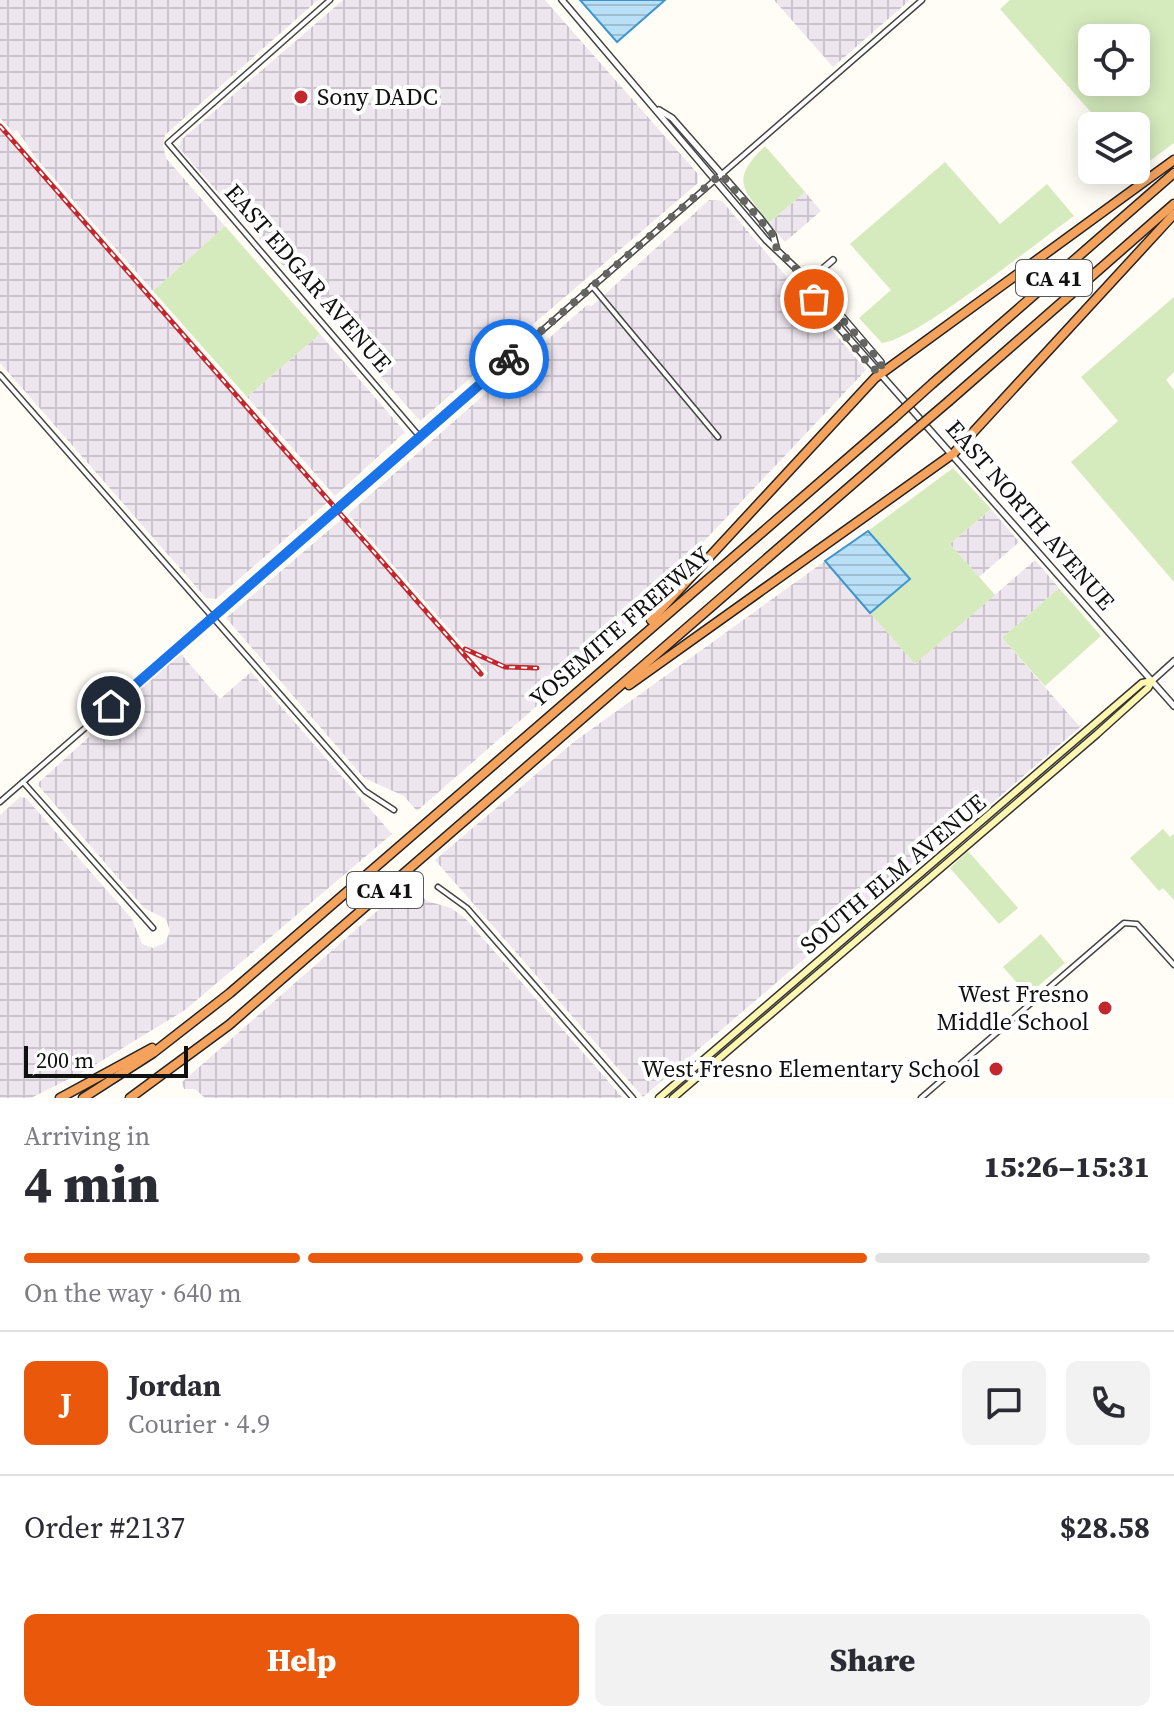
<!DOCTYPE html>
<html lang="en">
<head>
<meta charset="utf-8">
<style>
  body { margin:0; font-family:"Source Serif 4",serif; background:#f2f2f3; color:#2b2b33; height:100vh; display:flex; flex-direction:column; font-size:30px; white-space:nowrap }
  * { box-sizing:border-box; margin:0 }
  p { font-size:26px; color:#7c7c81 }
  .icon { flex:none; width:44px; height:44px; fill:none; stroke:currentColor; stroke-width:2; stroke-linecap:round; stroke-linejoin:round }
  .map { position:relative; height:1098px; overflow:hidden }
  .side { display:flex; flex-direction:column; background:#fff; flex:1 }
  .side>* { flex:none }
  .controls { position:absolute; left:1078px; top:24px; display:grid; gap:16px }
  .controls a { display:grid; place-items:center; width:72px; height:72px; border-radius:12px; background:#fff; box-shadow:0 4px 20px #0003; font-size:40px }
  .scale { position:absolute; left:24px; bottom:20px; width:164px; box-sizing:border-box; padding-left:8px; border:4px solid #111; border-top:0; font-size:22px; line-height:28px; white-space:nowrap; color:#111; -webkit-text-stroke:6px #fff; paint-order:stroke }
  .pin { position:absolute; display:grid; place-items:center; width:68px; height:68px; color:#fff; margin:-34px; border:4px solid #fff; border-radius:50%; box-shadow:0 2px 8px #0007 }
  .courier { position:absolute; display:grid; place-items:center; width:80px; height:80px; margin:-40px; border:6px solid #1a73e8; border-radius:50%; background:#fff; color:#222; box-shadow:0 2px 10px #0007 }
  .head em { font-style:normal; font-weight:800 }
  .head div { display:flex; flex-direction:column-reverse }
  .head { display:flex; align-items:center; justify-content:space-between; height:136px; padding:0 24px }
  h1 { font-size:52px; font-weight:800; line-height:60px }
  .bar { display:grid; grid-template-columns:repeat(4,1fr); gap:12px 8px; align-content:center; height:96px; padding:0 24px }
  .bar i { height:10px; border-radius:6px; background:#e1e1e2 }
  .bar .selected { background:#ea580c }
  .bar p { grid-column:span 4 }
  .line { display:flex; align-items:center; gap:20px; padding:0 24px; border-top:2px solid #e1e1e2 }
  .line div { flex:1 }
  .round { display:grid; place-items:center; flex:none; width:84px; height:84px; border-radius:12px; background:#f2f2f3 }
  .action { display:flex; gap:16px; margin-top:auto; padding:16px 24px }
  .action a { flex:1; height:92px; border-radius:12px; background:#ea580c; color:#fff; font-size:32px; font-weight:800; line-height:92px; text-align:center }
  .action a+a { background:#f2f2f3; color:#2b2b33 }
  .map>svg:first-child { display:block }
</style>
</head>
<body>
<div class="map">
<svg width="1174" height="1098" viewBox="0 0 1174 1098">
  <defs>
    <pattern id="industrial-grid" width="8" height="8" patternUnits="userSpaceOnUse" patternTransform="scale(2)"><rect width="8" height="8" fill="#eee6ef"/><path d="M0 4h8M4 0v8" fill="none" stroke="#cbc4cc"/></pattern>
    <pattern id="water-rules" width="6" height="5" patternUnits="userSpaceOnUse" patternTransform="scale(2)"><rect width="6" height="5" fill="#b9e0f7"/><path d="M0 2.5h6" fill="none" stroke="#9ebfd3"/></pattern>
  </defs>
  <rect width="100%" height="100%" fill="#fffdf5"/>
  <g fill="url(#industrial-grid)">
    <polygon points="0,0 318,0 165,135 163,146 166,158 225,226 153,291 35,157 17,130 13,132 0,118"/>
    <polygon points="343,0 545,0 698,174 698,183 420,421 179,148 181,140"/>
    <polygon points="774,0 910,0 833,67"/>
    <polygon points="0,130 328,502 216,599 206,598 0,363"/>
    <polygon points="805,192 821,211 785,242 769,223"/>
    <polygon points="709,200 722,201 866,370 602,649 417,811 404,796 364,778 226,618 342,519 483,679 488,673 348,514 587,305 592,306"/>
    <polygon points="320,334 405,432 335,496 247,397"/>
    <polygon points="991,509 1019,542 979,577 950,544"/>
    <polygon points="1035,560 1059,588 1002,638 1080,727 892,890 798,964 643,1097 435,860 575,741 825,561 915,664"/>
    <polygon points="181,654 220,699 251,672 392,834 185,1010 85,1071 31,1098 0,1098 0,815 20,797 26,798 132,919 142,944 153,948 165,943 170,931 166,919 144,908 37,784 90,736 89,734"/>
    <polygon points="409,883 427,901 451,908 465,918 623,1098 205,1098 195,1089 184,1089 182,1082"/>
  </g>
  <g fill="#d5ebbd" fill-rule="evenodd">
    <path d="M1010,0H1174V143L1140,168L1136,164V126H1103L1000,9ZM1092,38H1136V82H1092Z"/>
    <path d="M765,146L805,192L769,223C743,188 729,181 765,146Z"/>
    <path d="M945,162L1000,224L1047,184L1074,216C1038,241 917,340 882,343L859,318L891,290L850,244Z"/>
    <polygon points="225,226 320,334 247,397 153,291"/>
    <polygon points="1174,297 1174,372 1166,380 1174,390 1174,582 1071,462 1118,421 1081,377"/>
    <polygon points="953,468 991,509 950,544 995,595 915,664 870,613 910,579 868,531"/>
    <polygon points="1059,588 1101,636 1045,686 1002,638"/>
    <polygon points="1163,829 1170,837 1174,834 1174,900 1163,888 1159,891 1130,858"/>
    <polygon points="968,851 1018,908 999,924 950,868"/>
    <polygon points="1041,934 1065,963 1028,995 1003,967"/>
  </g>
  <g fill="url(#water-rules)" stroke="#3f96cf" stroke-width="2">
    <polygon points="580,0 665,0 617,42"/>
    <polygon points="868,531 910,579 870,613 825,561"/>
  </g>
  <g fill="none" stroke-linecap="round" stroke-linejoin="round">
    <defs>
      <g id="minor">
        <polyline points="330,0 168,143 420,437"/>
        <polyline points="592,286 718,437"/>
        <polyline points="0,375 365,791 394,810"/>
        <polyline points="23,782 153,928"/>
        <polyline points="0,802 922,0"/>
        <polyline points="438,887 467,908 633,1098"/>
        <polyline points="921,1098 1124,923 1137,924 1174,965"/>
      </g>
      <g id="tertiary">
        <polyline points="562,0 766,240 821,292 881,362 882,372"/>
        <polyline points="659,110 672,118 760,218 773,235 776,247"/>
        <polyline points="833,260 807,282 814,299 1174,706"/>
        <polyline points="1152,681 1174,661"/>
      </g>
      <g id="secondary">
        <polyline points="659,1098 1142,683 1152,681"/>
        <polyline points="673,1098 1097,734 1148,688 1152,681"/>
      </g>
      <g id="motorway">
        <polyline points="933,383 1174,173"/>
        <polyline points="949,401 1174,204"/>
        <polyline points="651,620 875,378 1174,160"/>
        <polyline points="629,685 954,453 1174,214"/>
        <polyline points="60,1098 152,1048"/>
        <polyline points="83,1098 153,1053 230,993 893,419"/>
        <polyline points="130,1098 229,1025 908,436"/>
      </g>
    </defs>
    <use href="#minor" stroke="#444" stroke-width="7"/>
    <use href="#tertiary" stroke="#444" stroke-width="8"/>
    <use href="#secondary" stroke="#333" stroke-width="9"/>
    <use href="#motorway" stroke="#222" stroke-width="11"/>
    <use href="#minor" stroke="#fff" stroke-width="4"/>
    <use href="#tertiary" stroke="#fff" stroke-width="5"/>
    <use href="#secondary" stroke="#fff6b0" stroke-width="6"/>
    <use href="#motorway" stroke="#f5a25d" stroke-width="8"/>
    <defs>
      <g id="rail">
        <polyline points="0,126 481,674"/>
        <polyline points="465,649 505,667 537,668"/>
      </g>
    </defs>
    <use href="#rail" stroke="#c4262e" stroke-width="5"/>
    <use href="#rail" stroke="#fff" stroke-width="2" stroke-dasharray="6" stroke-linecap="butt"/>
    <defs>
      <g id="motorway-bridge">
        <polyline points="893,419 933,383"/>
        <polyline points="908,436 949,401"/>
      </g>
    </defs>
    <use href="#motorway-bridge" stroke="#222" stroke-width="11" stroke-linecap="butt"/>
    <use href="#motorway-bridge" stroke="#f5a25d" stroke-width="8"/>
  </g>
  <g fill="none" stroke-linecap="round" stroke-linejoin="round">
    <polyline stroke="#646461" stroke-width="8" stroke-dasharray="0 14.4" points="509,359 721,174 773,235 776,247 881,362 882,372 873,369 814,299"/>
    <polyline stroke="#1a73e8" stroke-width="10" points="111,706 509,359"/>
  </g>
  <g fill="#c4262e" stroke="#fff" stroke-width="3">
    <circle cx="301" cy="97" r="8"/>
    <circle cx="1105" cy="1008" r="8"/>
    <circle cx="996" cy="1069" r="8"/>
  </g>
  <g text-anchor="middle" stroke-width="8" stroke-linejoin="round" paint-order="stroke">
    <g fill="#fff" stroke="#585858" stroke-width="2">
      <rect x="1016" y="260" width="76" height="36" rx="6"/>
      <rect x="347" y="872" width="76" height="36" rx="6"/>
    </g>
    <g font-size="22" font-weight="bold" fill="#111">
      <text x="1054" y="286">CA 41</text>
      <text x="385" y="898">CA 41</text>
    </g>
    <g font-size="24" fill="#111" stroke="#fff" text-anchor="end">
      <text x="317" y="105" text-anchor="start">Sony DADC</text>
      <text x="1089" y="1002">West Fresno<tspan x="1089" dy="28">Middle School</tspan></text>
      <text x="980" y="1077">West Fresno Elementary School</text>
    </g>
    <g font-size="24" fill="#111" stroke="#fff">
      <text transform="translate(308 278) rotate(49)" y="8">EAST EDGAR AVENUE</text>
      <text transform="translate(1030 515) rotate(49)" y="8">EAST NORTH AVENUE</text>
      <text transform="translate(620 627) rotate(-41)" y="8">YOSEMITE FREEWAY</text>
      <text transform="translate(893 874) rotate(-40)" y="8">SOUTH ELM AVENUE</text>
    </g>
  </g>
</svg>
<div class="controls">
<a><svg class="icon" aria-label="locate" viewBox="0 0 24 24"><circle cx="12" cy="12" r="6"/><path d="M12 2v4M12 18v4M2 12h4M18 12h4"/></svg></a>
<a><svg class="icon" aria-label="layers" viewBox="0 0 24 24"><path d="M12 4l9 5-9 5-9-5zM3 14l9 5 9-5"/></svg></a>
</div>
<div class="scale">200 m</div>
<div class="pin" style="left:814px;top:299px;background:#ea580c"><svg class="icon" aria-label="bag" viewBox="0 0 24 24"><path d="M5 8h14l-1 12H6zM9 8a3 3 0 0 1 6 0"/></svg></div>
<div class="pin" style="left:111px;top:706px;background:#1f2937"><svg class="icon" aria-label="home" viewBox="0 0 24 24"><path d="M3 11l9-7 9 7M6 9v11h12V9"/></svg></div>
<div class="courier" style="left:509px;top:359px"><svg class="icon" aria-label="bike" viewBox="0 0 24 24"><circle cx="6" cy="16" r="4"/><circle cx="18" cy="16" r="4"/><path d="M6 16l4-8h5l3 8M10 8l3 8H6M13 5h3"/></svg></div>
</div>
<section class="side">
<div class="head"><div><h1>4 min</h1><p>Arriving in</p></div><em>15:26–15:31</em></div>
<div class="bar"><i class="selected"></i><i class="selected"></i><i class="selected"></i><i></i><p>On the way · 640 m</p></div>
<div class="line" style="height:144px"><b class="round" style="background:#ea580c;color:#fff">J</b><div><b>Jordan</b><p>Courier · 4.9</p></div><a class="round"><svg class="icon" aria-label="chat" viewBox="0 0 24 24"><path d="M4 5h16v11H9l-5 4z"/></svg></a><a class="round"><svg class="icon" aria-label="phone" viewBox="0 0 24 24"><path d="M5 4h4l2 5-3 2q2 4 5 5l2-3 5 2v4C11 20 4 13 5 4z"/></svg></a></div>
<div class="line" style="height:104px"><div>Order #2137</div><b>$28.58</b></div>
<div class="action"><a>Help</a><a>Share</a></div>
</section>
</body>
</html>
